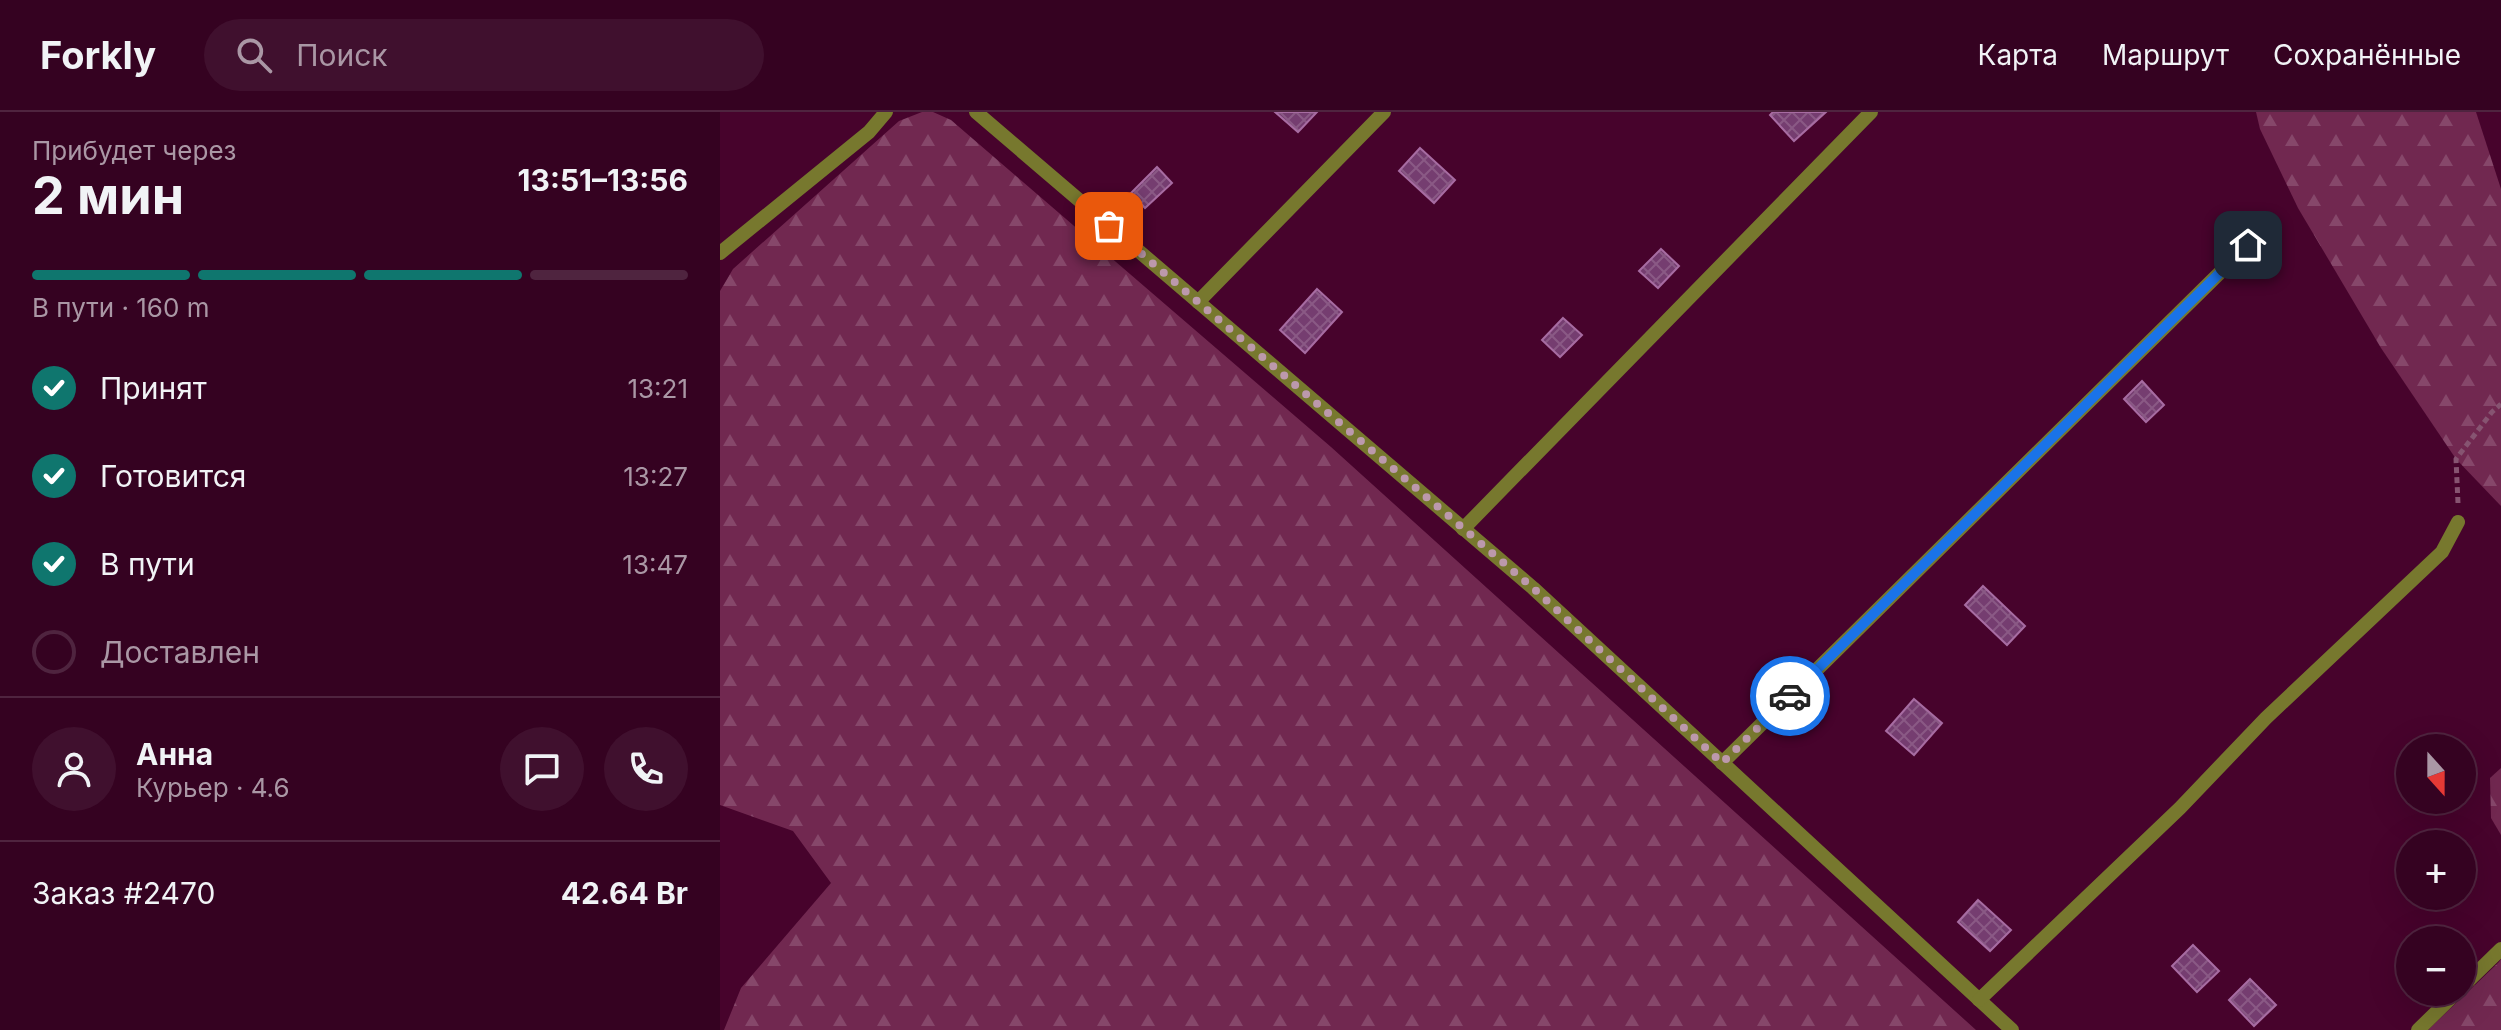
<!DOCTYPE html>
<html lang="ru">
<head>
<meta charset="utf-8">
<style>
  body { margin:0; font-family:Inter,sans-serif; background:#40102e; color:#f1f3f6; height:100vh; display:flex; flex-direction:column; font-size:30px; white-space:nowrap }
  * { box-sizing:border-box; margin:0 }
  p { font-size:26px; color:#aa97a5 }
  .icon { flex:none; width:44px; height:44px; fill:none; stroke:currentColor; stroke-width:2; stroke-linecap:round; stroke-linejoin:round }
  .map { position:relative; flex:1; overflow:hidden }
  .side { display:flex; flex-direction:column; background:#350221; width:720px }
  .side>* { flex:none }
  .needle { width:52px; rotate:159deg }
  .fabs { position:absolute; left:1676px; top:622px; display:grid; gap:16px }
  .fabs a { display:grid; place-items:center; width:80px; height:80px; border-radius:50%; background:#350221; box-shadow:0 8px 32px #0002,0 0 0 2px #4f243f; font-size:40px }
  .pin { position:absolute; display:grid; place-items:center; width:68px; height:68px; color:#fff; margin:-34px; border-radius:16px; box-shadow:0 4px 12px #0006 }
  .courier { position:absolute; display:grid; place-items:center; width:80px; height:80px; margin:-40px; border:6px solid #1a73e8; border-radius:50%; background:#fff; color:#222; box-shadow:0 2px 10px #0007 }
  .overview em { font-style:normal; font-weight:700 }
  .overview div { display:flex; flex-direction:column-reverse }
  .overview { display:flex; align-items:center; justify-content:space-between; height:136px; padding:0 32px }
  h1 { font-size:52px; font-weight:700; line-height:60px }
  .bar { display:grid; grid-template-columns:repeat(4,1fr); gap:12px 8px; align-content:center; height:96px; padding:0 32px }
  .bar i { height:10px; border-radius:6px; background:#4f243f }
  .bar .on { background:#0f766e }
  .bar p { grid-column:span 4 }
  .line { display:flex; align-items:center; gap:20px; padding:0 32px; border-top:2px solid #4f243f }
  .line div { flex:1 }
  .round { display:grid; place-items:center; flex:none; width:84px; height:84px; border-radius:42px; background:#40102e }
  ol { padding:0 32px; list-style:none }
  li { display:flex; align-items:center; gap:24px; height:88px }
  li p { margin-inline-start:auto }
  li .icon { padding:8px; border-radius:50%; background:#0f766e; color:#fff; stroke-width:4 }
  li:last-child { color:#aa97a5 }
  li i { width:44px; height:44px; border:4px solid #4f243f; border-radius:50% }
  header { display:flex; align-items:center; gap:48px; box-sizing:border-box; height:112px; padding:0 40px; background:#350221; border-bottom:2px solid #4f243f }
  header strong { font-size:38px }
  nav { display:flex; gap:44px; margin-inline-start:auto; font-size:28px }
  .search { width:560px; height:72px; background:#40102e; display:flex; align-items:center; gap:20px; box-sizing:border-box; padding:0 28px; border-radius:44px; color:#aa97a5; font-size:30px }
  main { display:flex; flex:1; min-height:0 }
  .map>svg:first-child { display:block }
</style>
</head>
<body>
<header>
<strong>Forkly</strong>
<div class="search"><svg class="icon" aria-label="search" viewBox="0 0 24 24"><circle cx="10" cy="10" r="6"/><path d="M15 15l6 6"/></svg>Поиск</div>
<nav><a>Карта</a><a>Маршрут</a><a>Сохранённые</a></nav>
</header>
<main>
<section class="side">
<div class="overview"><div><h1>2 мин</h1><p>Прибудет через</p></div><em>13:51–13:56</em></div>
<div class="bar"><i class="on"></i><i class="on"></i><i class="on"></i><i></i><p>В пути · 160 m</p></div>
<ol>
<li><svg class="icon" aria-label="check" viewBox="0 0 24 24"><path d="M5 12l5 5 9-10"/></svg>Принят<p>13:21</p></li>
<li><svg class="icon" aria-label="check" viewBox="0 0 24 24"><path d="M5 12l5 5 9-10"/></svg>Готовится<p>13:27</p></li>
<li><svg class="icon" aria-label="check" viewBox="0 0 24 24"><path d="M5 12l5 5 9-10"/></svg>В пути<p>13:47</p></li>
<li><i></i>Доставлен</li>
</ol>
<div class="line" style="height:144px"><a class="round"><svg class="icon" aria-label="person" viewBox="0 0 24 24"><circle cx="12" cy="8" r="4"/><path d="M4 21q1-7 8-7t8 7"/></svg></a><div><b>Анна</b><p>Курьер · 4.6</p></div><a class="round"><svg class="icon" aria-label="chat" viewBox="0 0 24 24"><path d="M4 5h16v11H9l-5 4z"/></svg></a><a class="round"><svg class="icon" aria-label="phone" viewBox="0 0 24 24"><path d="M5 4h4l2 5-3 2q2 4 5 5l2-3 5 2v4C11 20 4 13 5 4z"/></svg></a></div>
<div class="line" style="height:104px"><div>Заказ #2470</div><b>42.64 Br</b></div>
</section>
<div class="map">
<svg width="1781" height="918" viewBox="0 0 1781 918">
  <defs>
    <pattern id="forest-firs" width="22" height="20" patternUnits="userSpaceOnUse" patternTransform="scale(2)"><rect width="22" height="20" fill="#712850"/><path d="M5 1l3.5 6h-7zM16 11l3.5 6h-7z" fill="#86476a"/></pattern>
    <pattern id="building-cross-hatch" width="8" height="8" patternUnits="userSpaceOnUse" patternTransform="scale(2)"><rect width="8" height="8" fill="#753d70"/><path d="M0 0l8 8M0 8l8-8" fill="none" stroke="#8a5985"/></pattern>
  </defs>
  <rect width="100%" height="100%" fill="#47032c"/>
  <g fill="url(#forest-firs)">
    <polygon points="202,0 213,0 231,8 611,335 1256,918 4,918 21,876 111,771 73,719 0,693 0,179 13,157 179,9"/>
    <polygon points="1536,0 1756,0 1781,77 1781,394 1736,347 1661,236 1578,96 1540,17"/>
    <polygon points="1781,656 1781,723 1771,706 1770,666"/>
    <polygon points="1781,847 1781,918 1708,918 1779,850"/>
  </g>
  <g fill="url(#building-cross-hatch)" stroke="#a76ca2" stroke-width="2">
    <polygon points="555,0 597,0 578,20"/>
    <polygon points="1053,0 1106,0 1074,29 1050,3"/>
    <polygon points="700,36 735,68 714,91 679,59"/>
    <polygon points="437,55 452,71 425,96 411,81"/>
    <polygon points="941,137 959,154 938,176 919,159"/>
    <polygon points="597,177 622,200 585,241 560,218"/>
    <polygon points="843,206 862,223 840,245 822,228"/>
    <polygon points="1422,269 1444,293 1426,310 1404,287"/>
    <polygon points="1263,474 1305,514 1287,533 1245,493"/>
    <polygon points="1194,587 1222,611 1194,643 1166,619"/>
    <polygon points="1258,788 1291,818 1270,839 1238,810"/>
    <polygon points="1473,833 1499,859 1477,880 1452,854"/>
    <polygon points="1530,867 1556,893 1534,914 1509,888"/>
  </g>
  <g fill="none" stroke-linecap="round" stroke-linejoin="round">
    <polyline stroke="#865471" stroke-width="5" stroke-dasharray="6 4" stroke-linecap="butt" points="1738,391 1736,347 1772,300 1781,292"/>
    <g stroke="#77782e" stroke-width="14">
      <polyline points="256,0 813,476 1292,918"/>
      <polyline points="0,141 149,20 166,0"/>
      <polyline points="478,190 664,0"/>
      <polyline points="743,417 1151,0"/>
      <polyline points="1002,651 1528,133"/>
      <polyline points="1742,875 1781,837"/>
      <polyline points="1259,888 1460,696 1546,606 1722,440 1738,410"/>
      <polyline points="1698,918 1737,880"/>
    </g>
  </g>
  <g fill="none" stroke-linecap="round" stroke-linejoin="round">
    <polyline stroke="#bc99ac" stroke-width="8" stroke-dasharray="0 14.4" points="389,114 813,476 1002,651 1070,584"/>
    <polyline stroke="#1a73e8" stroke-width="10" points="1070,584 1528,133"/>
  </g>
</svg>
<div class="fabs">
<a><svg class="needle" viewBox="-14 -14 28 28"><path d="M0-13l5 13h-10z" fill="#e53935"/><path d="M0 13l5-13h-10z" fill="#aa97a5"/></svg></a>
<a>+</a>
<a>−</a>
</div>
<div class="pin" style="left:389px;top:114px;background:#ea580c"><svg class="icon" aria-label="bag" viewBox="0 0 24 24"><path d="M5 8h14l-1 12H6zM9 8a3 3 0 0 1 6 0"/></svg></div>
<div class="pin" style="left:1528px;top:133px;background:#1f2937"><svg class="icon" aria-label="home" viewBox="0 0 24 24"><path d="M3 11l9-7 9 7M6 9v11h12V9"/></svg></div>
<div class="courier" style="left:1070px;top:584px"><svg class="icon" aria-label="car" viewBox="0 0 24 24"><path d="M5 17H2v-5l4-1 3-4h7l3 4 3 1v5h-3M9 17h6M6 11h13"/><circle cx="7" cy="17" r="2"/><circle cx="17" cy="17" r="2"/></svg></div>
</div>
</main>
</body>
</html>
